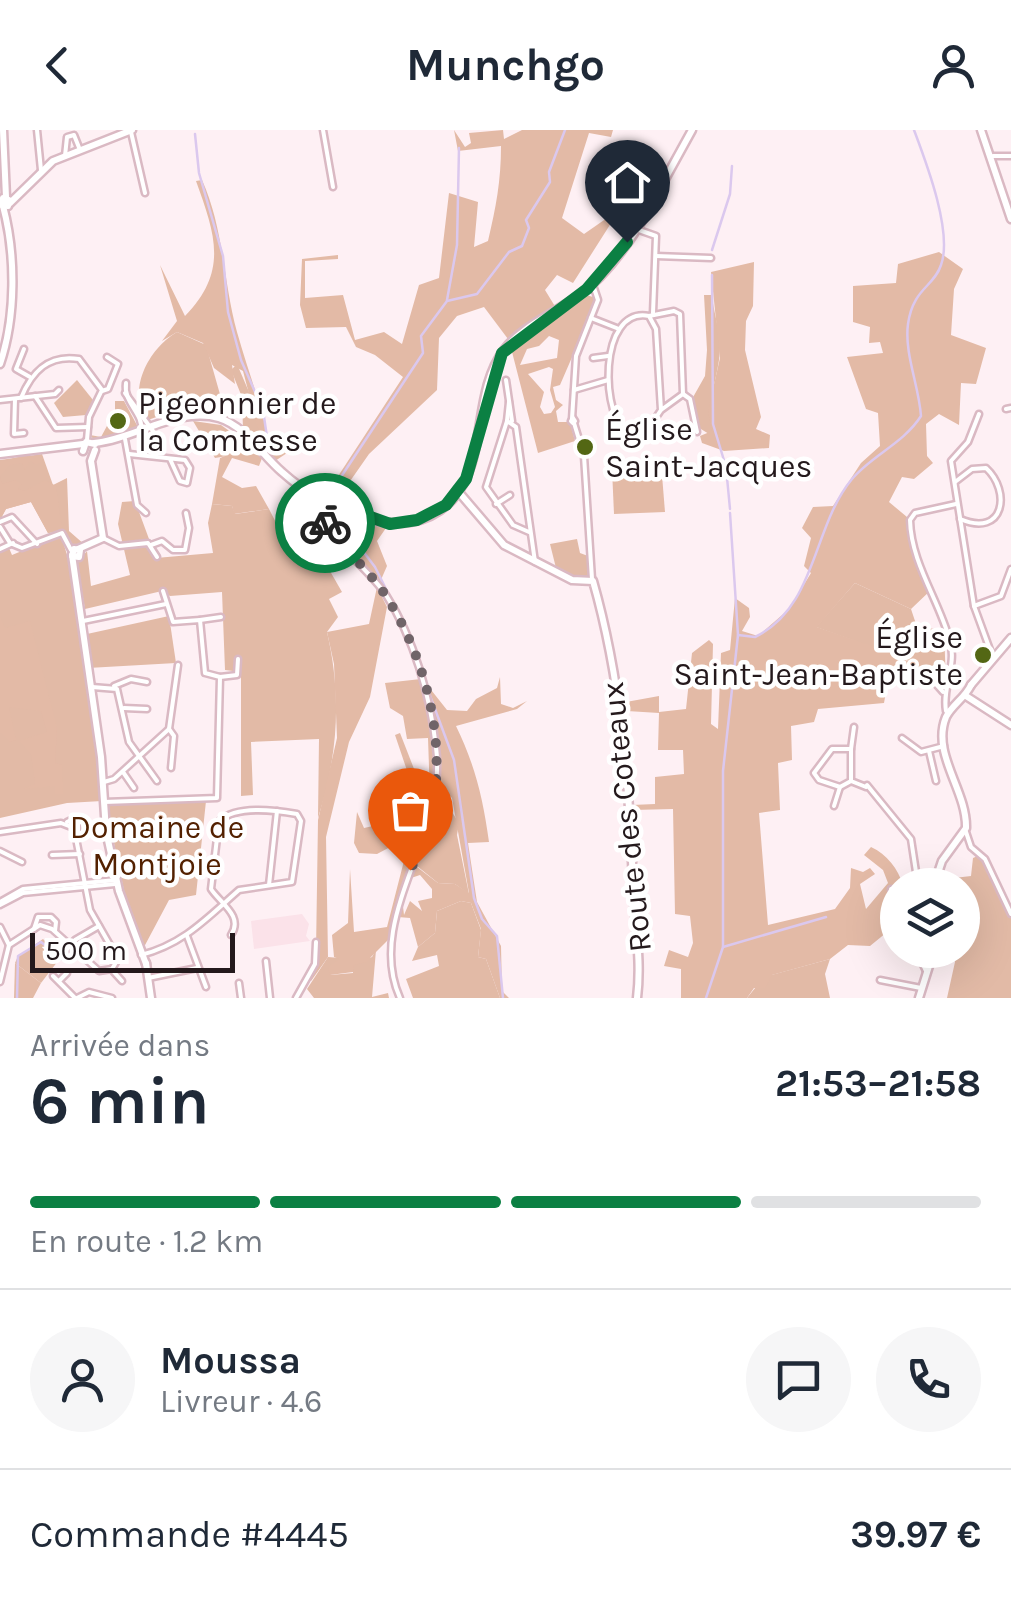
<!DOCTYPE html>
<html lang="fr">
<head>
<meta charset="utf-8">
<style>
  body { margin:0; font-family:Karla,sans-serif; background:#f6f6f7; color:#1f2937; height:100vh; display:flex; flex-direction:column; font-size:38px; white-space:nowrap }
  * { box-sizing:border-box; margin:0 }
  p { font-size:32px; color:#747a83 }
  .icon { flex:none; width:55px; height:55px; fill:none; stroke:currentColor; stroke-width:2; stroke-linecap:round; stroke-linejoin:round }
  .map { position:relative; height:868px; overflow:hidden }
  .sheet { display:flex; flex-direction:column; background:#fff; flex:1 }
  .sheet>* { flex:none }
  .tools { position:absolute; left:880px; top:738px; display:grid; gap:20px }
  .tools a { display:grid; place-items:center; width:100px; height:100px; border-radius:50%; background:#fff; box-shadow:0 10px 40px #0002; font-size:50px }
  .scale { position:absolute; left:30px; bottom:25px; width:205px; box-sizing:border-box; padding-left:10px; border:5px solid #24191c; border-top:0; font-size:28px; line-height:35px; white-space:nowrap; color:#24191c; -webkit-text-stroke:8px #fff; paint-order:stroke }
  .pin { position:absolute; display:grid; place-items:center; width:85px; height:85px; color:#fff; margin:-102px -42px; border-radius:50% 50% 50% 0; rotate:-45deg; box-shadow:0 0 10px #0007 }
  .pin .icon { rotate:45deg }
  .courier { position:absolute; display:grid; place-items:center; width:100px; height:100px; margin:-50px; border:8px solid #0b8043; border-radius:50%; background:#fff; color:#222; box-shadow:0 2px 12px #0007 }
  .head em { font-style:normal; font-weight:700 }
  .head div { display:flex; flex-direction:column-reverse }
  .head { display:flex; align-items:center; justify-content:space-between; height:170px; padding:0 30px }
  h1 { font-size:65px; font-weight:700; line-height:75px }
  .bar { display:grid; grid-template-columns:repeat(4,1fr); gap:15px 10px; align-content:center; height:120px; padding:0 30px }
  .bar i { height:12px; border-radius:8px; background:#e0e1e3 }
  .bar .active { background:#0b8043 }
  .bar p { grid-column:span 4 }
  .line { display:flex; align-items:center; gap:25px; padding:0 30px; border-top:2px solid #e0e1e3 }
  .line div { flex:1 }
  .round { display:grid; place-items:center; flex:none; width:105px; height:105px; border-radius:52px; background:#f6f6f7 }
  header { display:flex; justify-content:space-between; align-items:center; height:130px; padding:0 30px; background:#fff; font-size:45px; font-weight:700 }
  .map>svg:first-child { display:block }
</style>
</head>
<body>
<header><svg class="icon" aria-label="back" viewBox="0 0 24 24"><path d="M15 5l-7 7 7 7"/></svg>Munchgo<svg class="icon" aria-label="person" viewBox="0 0 24 24"><circle cx="12" cy="8" r="4"/><path d="M4 21q1-7 8-7t8 7"/></svg></header>
<div class="map">
<svg width="1011" height="868" viewBox="0 0 1011 868">
  <rect width="100%" height="100%" fill="#fef0f4"/>
  <polygon fill="#fbe2e9" points="302,784 309,794 306,806 310,811 254,819 251,791"/>
  <g fill="#e2baa6">
    <path d="M704,165H712C714,187 723,207 719,230C715,256 707,274 713,302L709,304L696,296L692,269L705,246L707,220Z"/>
    <path d="M177,202L206,215L225,282L182,278L148,290C126,262 148,219 177,202Z"/>
    <polygon points="237,234 255,276 264,322 243,300 242,267 231,240"/>
    <polygon points="77,250 93,270 86,285 63,287 54,273"/>
    <polygon points="115,271 124,271 139,299 95,311 90,305 101,307 115,281"/>
    <polygon points="193,291 221,295 257,321 215,328"/>
    <polygon points="42,324 53,355 67,348 69,401 85,415 82,417 71,414 63,401 48,403 31,372 6,379 0,390 0,330"/>
    <path d="M135,371L156,428L213,423L208,393L212,374L232,376L235,384L269,379L285,410L307,401L342,462L329,469L338,487L327,502C342,567 338,625 318,688L319,609L251,612L253,665L241,666V542L225,540L222,462L170,466L162,461L85,479L77,433L87,421L91,456L130,445L118,394L122,372Z"/>
    <polygon points="61,405 74,448 102,671 67,673 0,688 0,421 9,418 12,425"/>
    <polygon points="577,409 580,423 588,426 590,447 577,449 556,438 550,414"/>
    <path d="M855,453L911,479L917,497L944,500L946,553C928,559 914,547 904,533L908,530L816,497Z"/>
    <polygon points="169,486 176,533 88,538 87,504"/>
    <polygon points="449,663 452,682 459,693 457,705 469,764 455,754 438,753 417,736 429,711 437,672"/>
    <polygon points="206,671 196,765 169,770 144,817 126,770 106,675"/>
    <polygon points="980,725 1011,788 1011,868 947,868 955,832 951,820 962,820 962,755 944,755 954,748 971,746 973,728"/>
    <polygon points="461,771 471,773 481,800 478,827 486,829 500,868 413,868 406,849 439,836 437,825 412,831 418,817 435,803 437,781"/>
    <polygon points="43,809 61,827 41,853 15,833 18,826"/>
    <polygon points="376,820 372,867 388,863 389,868 314,868 307,859 328,827 340,828 330,845 353,843 353,834 372,827"/>
    <polygon points="830,829 825,844 830,868 747,868 764,847"/>
  </g>
  <g fill="#e3baa6" fill-rule="evenodd">
    <path d="M454,0L465,17L471,13L469,3L503,0L504,9L522,0H613L611,7L589,3L562,88L584,104L620,79L573,153L557,145L545,160L556,178L498,225L508,209L484,177L457,186L439,208L437,260L369,324L339,367L351,370L386,398L377,411L387,436L380,452L330,395L299,402L323,388L321,381L329,372L327,363L403,247L375,225L356,217L346,197L306,198L300,175L302,129L338,125V129L305,131V168L343,165L355,210L384,202L402,214L419,155L439,148L449,63L478,72L474,117L488,111C496,77 501,51 501,16L458,21Z"/>
    <path d="M202,50C224,99 223,151 237,202C247,238 260,271 268,307L287,323L275,331L264,323L259,336L232,328L222,347L242,358L256,356L269,379L234,384L232,376L212,374L220,328L238,321H264L243,241L232,235L235,254L214,238L203,213L177,202L162,211L177,191L160,135L185,186C229,141 215,104 196,51Z"/>
    <path d="M939,122L963,139L954,159L951,205L986,218L976,254L961,253L959,295L939,284L926,294L927,326L933,333L914,349L902,347L889,372L907,387L932,459L911,479L855,453L817,497L909,529L890,540L884,573L818,579L814,592L791,596L792,630L778,633L780,680L759,683L768,795L835,779L850,758L851,738L863,742L870,738L875,744L860,754L866,779L888,753L883,740L864,725L871,717C887,724 898,739 903,755H898L897,794L870,816L848,815L830,829L772,845L765,858H754L747,868H681V839L664,836L669,820L688,827L693,813L690,786L675,784L673,679L633,680L632,675L655,674V647L684,644L683,620H658L659,583L627,581L622,587L619,567L623,559L626,572L659,566V582L686,579L692,523L709,510L713,514L711,594L718,599L721,523L730,520L735,468L749,478L750,487L742,501L758,506L789,479L811,443L804,436L811,408L802,398L813,377L833,376L861,333L880,316L878,283L866,279L847,227L883,223L880,212L869,213L870,197L853,192V156L896,153L898,134Z"/>
    <polygon points="754,132 753,176 746,191 745,220 761,287 756,299 770,305 769,318 724,321 702,313 700,306 712,301 708,281 720,228 711,142"/>
    <path d="M583,164L593,167L595,174L560,255L553,257L556,270L563,275L556,281L558,292H570L575,311L538,323L511,218ZM549,206L559,210L557,228L520,235L527,219L539,216ZM549,237L553,239L550,260L555,277L551,283L544,284L540,277L544,262L528,244Z"/>
    <polygon points="22,326 42,326 43,331 37,335 30,331 25,340 22,333 10,335 0,347 2,354 16,350 22,354 18,359 25,361 45,350 56,356 62,399 48,403 31,372 6,379 0,390 0,332"/>
    <polygon points="612,339 662,345 665,382 614,384"/>
    <polygon points="377,457 387,477 370,567 349,612 326,707 328,827 311,851 306,849 316,821 318,690 337,608 334,534 327,502 369,494"/>
    <polygon points="0,485 5,498 30,491 57,598 55,633 62,635 63,664 55,664 55,656 24,659 35,654 31,625 19,611 47,602 41,581 9,577 16,610 9,612 0,602"/>
    <path d="M500,547L501,574L513,578L527,571L517,579L456,596C475,635 483,668 489,712L468,713L477,772L501,816L502,861L509,868H500L486,829L478,827L481,799L471,773L461,771L437,781L435,803L418,817L410,788L398,787L402,768L404,785L410,771L422,781L418,771L432,768V759L420,745L408,749L434,692L417,737L438,753L455,754L469,763L452,668L448,664L437,672L441,633L424,551L447,580L467,581L476,569L497,558Z"/>
    <polygon points="421,549 435,616 436,664 426,706 406,745 392,806 366,832 354,835 353,842 330,845 328,837 339,829 334,827 332,805 348,793 350,739 354,802 387,797 406,723 394,715 377,724 359,723 354,713 357,682 364,698 409,688 419,676 395,605 400,603 425,667 430,666 428,608 407,609 403,586 390,578 385,553"/>
    <polygon points="15,833 41,853 33,868 14,868"/>
  </g>
  <g fill="none" stroke-linecap="round" stroke-linejoin="round">
    <g stroke="#dbc8ee" stroke-width="2.5">
      <polyline points="195,4 199,43 223,126 228,182 241,230 263,280 267,307"/>
      <polyline points="712,120 730,64 732,36"/>
      <polyline points="712,145 713,294 726,337 730,379"/>
      <polyline points="447,170 457,115 459,18"/>
      <polyline points="327,368 423,223 421,206 447,171 477,164 509,122 522,116 529,98 526,90 550,52 549,42 565,0"/>
      <polyline points="331,379 375,437 392,471"/>
      <polyline points="730,383 738,505"/>
      <polyline points="426,555 454,630 474,768 482,789 497,806 503,868"/>
      <polyline points="723,817 826,787"/>
      <polyline points="17,868 18,826 41,812 59,826"/>
      <path d="M706,868L723,817V641L738,505L755,507C817,477 812,397 852,349C872,325 903,314 921,286C919,256 904,223 908,194C913,158 934,157 941,135C953,102 926,32 914,0"/>
    </g>
    <defs>
      <g id="street">
        <polyline points="37,0 41,40"/>
        <polyline points="323,0 333,57"/>
        <polyline points="131,2 145,63"/>
        <polyline points="65,26 67,7 74,5 80,20"/>
        <polyline points="993,26 1011,26"/>
        <polyline points="639,100 656,106 653,183"/>
        <polyline points="656,126 711,128"/>
        <path d="M649,186L674,181L680,184L683,264L661,280L642,308L631,310C599,288 598,176 649,186L656,199L661,280"/>
        <polyline points="591,188 619,199"/>
        <polyline points="24,219 16,239 30,247"/>
        <polyline points="593,228 608,226"/>
        <polyline points="506,250 512,291"/>
        <path d="M126,253C123,273 144,284 141,300"/>
        <polyline points="574,260 608,250"/>
        <polyline points="102,261 108,259 118,234 107,227"/>
        <polyline points="125,263 153,301"/>
        <polyline points="683,264 690,269 697,302"/>
        <polyline points="35,266 56,298 88,297"/>
        <path d="M21,268C32,241 49,224 79,229L102,260L89,287L87,310"/>
        <polyline points="15,269 14,304 24,303"/>
        <polyline points="0,270 55,264 59,260"/>
        <polyline points="1006,279 1011,278"/>
        <polyline points="979,284 968,312 951,331 974,476 993,528"/>
        <polygon points="573,288 575,291 573,293 571,291"/>
        <polyline points="572,289 576,226 598,170 593,155"/>
        <polyline points="507,291 509,272"/>
        <polyline points="574,293 584,326 592,449"/>
        <polyline points="125,309 137,375 146,383"/>
        <polyline points="129,324 185,330 190,338 187,353 180,351 170,329"/>
        <path d="M955,352L972,339L986,338C1011,361 1005,408 960,389"/>
        <path d="M315,367C318,404 366,435 386,465C414,508 430,566 436,617C448,706 364,787 400,868"/>
        <polyline points="496,374 510,365"/>
        <polyline points="0,392 12,387 37,414"/>
        <polyline points="0,397 10,413 22,418 62,403 71,420"/>
        <polyline points="529,402 513,395 486,357 507,291 516,297 535,432"/>
        <polyline points="103,408 119,416 148,413 157,427"/>
        <polyline points="151,415 162,411 173,420 185,420 189,398 186,383"/>
        <polyline points="0,419 13,413"/>
        <polyline points="974,476 1001,466 1011,439"/>
        <polyline points="200,490 221,487"/>
        <polyline points="83,491 166,474"/>
        <polyline points="220,547 237,545 238,529"/>
        <polyline points="918,552 935,553 943,562"/>
        <polyline points="114,556 131,549 147,552"/>
        <polyline points="92,557 117,559 129,612 157,651"/>
        <polyline points="124,578 147,579"/>
        <path d="M946,581C942,557 957,535 950,511C939,470 911,433 910,390L915,383L956,374"/>
        <polyline points="169,599 174,606 171,638"/>
        <polyline points="902,608 921,622 944,616"/>
        <polyline points="851,619 854,597"/>
        <polyline points="929,621 936,651"/>
        <polyline points="123,642 134,658"/>
        <polyline points="851,651 851,619 832,619 814,643 819,650 840,657 851,651 866,657"/>
        <polyline points="104,652 114,649 169,599 178,535"/>
        <polyline points="867,655 911,709 918,755"/>
        <polyline points="104,672 217,668 220,547 205,543 200,490 173,492 163,461"/>
        <polyline points="834,676 840,657"/>
        <polyline points="67,692 75,688 77,699"/>
        <polyline points="0,702 61,693 74,698 90,780 118,829 112,839 99,841 52,799 40,795 9,815 0,852"/>
        <polyline points="966,702 971,717 985,729 1011,784"/>
        <polyline points="0,721 22,732"/>
        <polyline points="52,725 80,724"/>
        <polyline points="269,755 277,681"/>
        <polyline points="891,759 898,783"/>
        <polyline points="0,772 23,759 116,750"/>
        <polyline points="0,775 23,763 115,754"/>
        <polyline points="0,797 9,815"/>
        <polyline points="34,799 38,787 51,787 56,792 55,801"/>
        <polyline points="187,806 206,857"/>
        <polyline points="916,820 926,841"/>
        <path d="M141,825C184,814 208,787 239,760L292,752L301,691L297,684C274,680 237,675 219,691L211,759C220,773 244,786 231,805"/>
        <polyline points="61,826 75,810 99,796"/>
        <polyline points="266,831 270,868"/>
        <polyline points="112,840 122,851"/>
        <polyline points="53,846 75,868"/>
        <polyline points="148,848 197,838"/>
        <polyline points="880,850 921,858"/>
        <polyline points="59,851 67,843"/>
        <polyline points="239,853 241,868"/>
        <polyline points="77,868 89,862 112,868"/>
        <polyline points="296,868 315,834 316,812"/>
      </g>
      <g id="secondary">
        <polyline points="3,0 6,67"/>
        <polyline points="981,0 1011,89"/>
        <polyline points="659,60 692,0"/>
        <polygon points="3,68 9,70 8,76 2,75"/>
        <polyline points="10,73 53,31 132,0"/>
        <path d="M0,234C16,187 16,125 3,76"/>
        <path d="M94,313C135,309 178,276 219,288C245,296 262,325 282,342C323,379 405,420 452,370C488,331 472,262 504,220C521,197 555,183 578,166C613,141 640,96 661,58"/>
        <polyline points="83,321 86,312 95,314"/>
        <polyline points="0,324 83,314"/>
        <path d="M457,360L504,415L572,450L593,451C621,549 629,652 633,754C634,793 642,828 637,868"/>
        <polygon points="74,419 80,420 79,427 72,426"/>
        <polyline points="78,419 103,408 91,331 95,320"/>
        <polyline points="72,425 101,627 106,701 119,761 146,834"/>
        <polyline points="971,555 1011,508"/>
        <polyline points="966,566 1011,595"/>
        <path d="M934,755L942,731L966,698C967,660 931,624 946,587C952,575 965,568 971,555"/>
        <polyline points="146,833 151,868"/>
        <polyline points="919,868 934,820"/>
      </g>
    </defs>
    <use href="#street" stroke="#dab9c3" stroke-width="9"/>
    <use href="#secondary" stroke="#dab9c3" stroke-width="11"/>
    <use href="#street" stroke="#fff" stroke-width="4"/>
    <use href="#secondary" stroke="#fff" stroke-width="6"/>
  </g>
  <g fill="none" stroke-linecap="round" stroke-linejoin="round">
    <path stroke="#706468" stroke-width="10" stroke-dasharray="0 18" d="M325,393C342,418 367,438 384,463C436,542 458,656 410,740"/>
    <polyline stroke="#0b8043" stroke-width="12" points="325,393 315,367 390,394 417,390 446,375 466,349 502,223 587,159 627,112"/>
  </g>
  <g fill="#536714" stroke="#fff" stroke-width="4">
    <circle cx="118" cy="291" r="10"/>
    <circle cx="585" cy="317" r="10"/>
    <circle cx="983" cy="525" r="10"/>
  </g>
  <g text-anchor="middle" stroke-width="9" stroke-linejoin="round" paint-order="stroke">
    <g font-size="32" fill="#24191c" stroke="#fff" text-anchor="start">
      <text x="138" y="284">Pigeonnier de<tspan x="138" dy="37">la Comtesse</tspan></text>
      <text x="605" y="310">Église<tspan x="605" dy="37">Saint-Jacques</tspan></text>
      <text x="963" y="518" text-anchor="end">Église<tspan x="963" dy="37">Saint-Jean-Baptiste</tspan></text>
    </g>
    <g font-size="32" fill="#24191c" stroke="#fff">
      <text transform="translate(626 687) rotate(-96)" y="11">Route des Coteaux</text>
    </g>
    <g font-size="32" fill="#532101" stroke="#fff">
      <text x="157" y="708">Domaine de<tspan x="157" dy="37">Montjoie</tspan></text>
    </g>
  </g>
</svg>
<div class="tools">
<a><svg class="icon" aria-label="layers" viewBox="0 0 24 24"><path d="M12 4l9 5-9 5-9-5zM3 14l9 5 9-5"/></svg></a>
</div>
<div class="scale">500 m</div>
<div class="pin" style="left:410px;top:740px;background:#ea580c"><svg class="icon" aria-label="bag" viewBox="0 0 24 24"><path d="M5 8h14l-1 12H6zM9 8a3 3 0 0 1 6 0"/></svg></div>
<div class="pin" style="left:627px;top:112px;background:#1f2937"><svg class="icon" aria-label="home" viewBox="0 0 24 24"><path d="M3 11l9-7 9 7M6 9v11h12V9"/></svg></div>
<div class="courier" style="left:325px;top:393px"><svg class="icon" aria-label="bike" viewBox="0 0 24 24"><circle cx="6" cy="16" r="4"/><circle cx="18" cy="16" r="4"/><path d="M6 16l4-8h5l3 8M10 8l3 8H6M13 5h3"/></svg></div>
</div>
<section class="sheet">
<div class="head"><div><h1>6 min</h1><p>Arrivée dans</p></div><em>21:53–21:58</em></div>
<div class="bar"><i class="active"></i><i class="active"></i><i class="active"></i><i></i><p>En route · 1.2 km</p></div>
<div class="line" style="height:180px"><a class="round"><svg class="icon" aria-label="person" viewBox="0 0 24 24"><circle cx="12" cy="8" r="4"/><path d="M4 21q1-7 8-7t8 7"/></svg></a><div><b>Moussa</b><p>Livreur · 4.6</p></div><a class="round"><svg class="icon" aria-label="chat" viewBox="0 0 24 24"><path d="M4 5h16v11H9l-5 4z"/></svg></a><a class="round"><svg class="icon" aria-label="phone" viewBox="0 0 24 24"><path d="M5 4h4l2 5-3 2q2 4 5 5l2-3 5 2v4C11 20 4 13 5 4z"/></svg></a></div>
<div class="line" style="height:130px"><div>Commande #4445</div><b>39.97 €</b></div>
</section>
</body>
</html>
